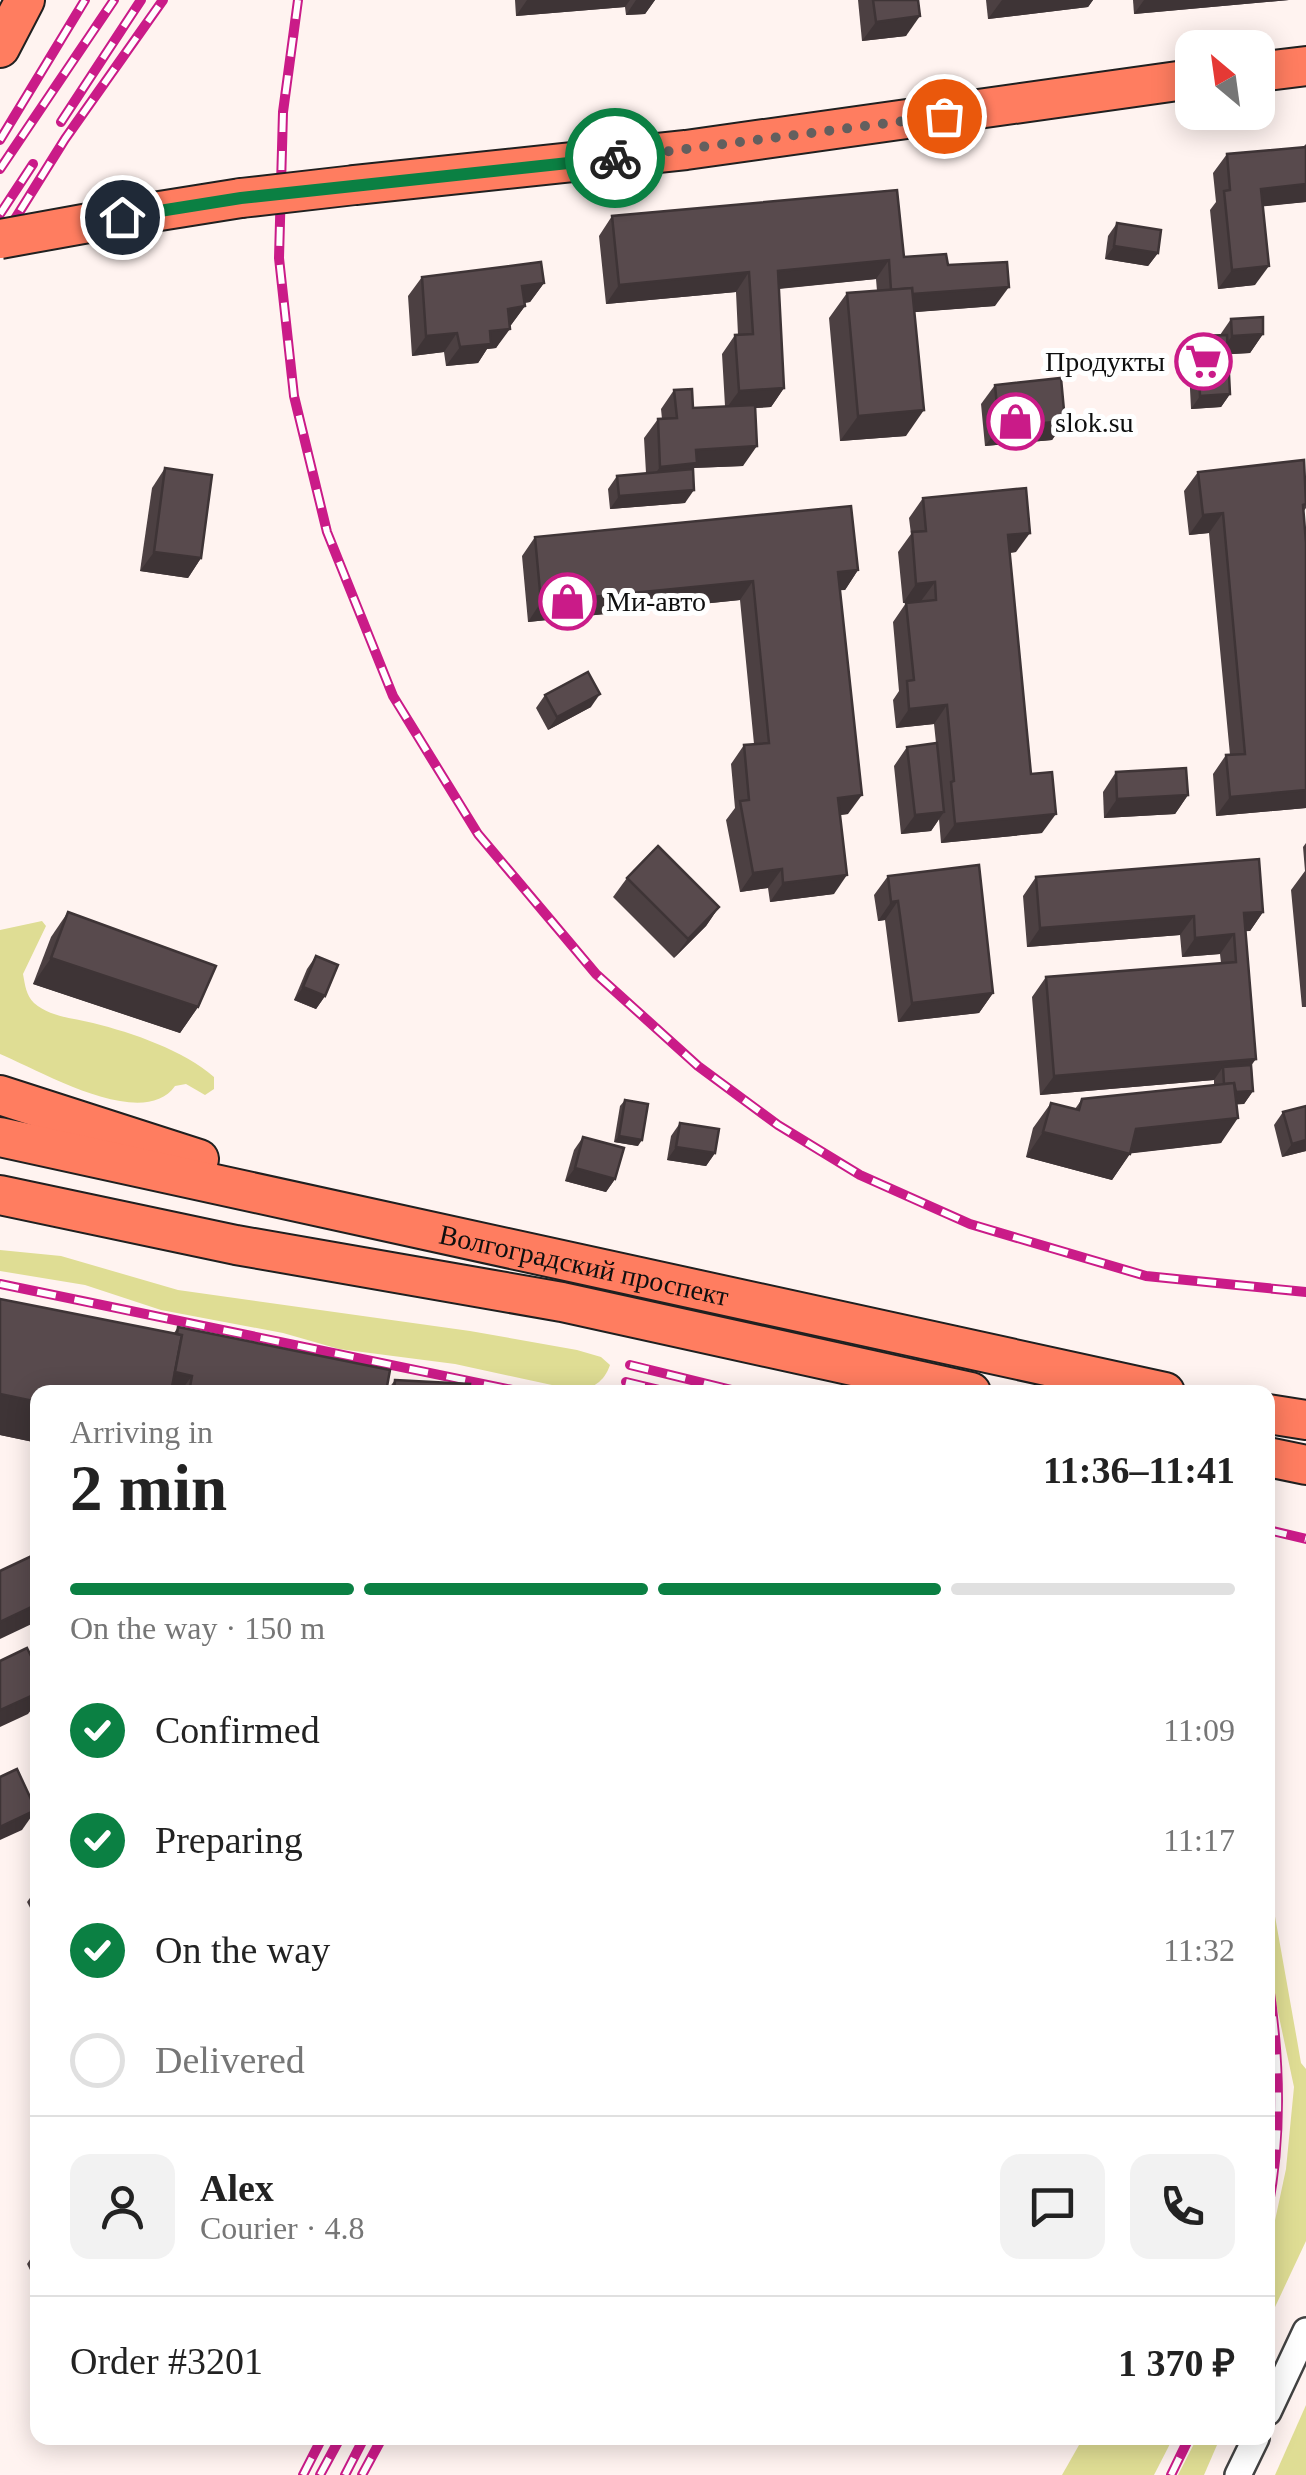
<!DOCTYPE html>
<html lang="en">
<head>
<meta charset="utf-8">
<style>
  body { margin:0; font-family:"Times New Roman",serif; background:#f2f2f2; color:#222; height:100vh; display:flex; flex-direction:column; font-size:38px; white-space:nowrap }
  * { box-sizing:border-box; margin:0 }
  p { font-size:32px; color:#767676 }
  .icon { flex:none; width:55px; height:55px; fill:none; stroke:currentColor; stroke-width:2; stroke-linecap:round; stroke-linejoin:round }
  .map { position:relative; flex:1; overflow:hidden }
  .details { position:absolute; left:30px; top:1385px; width:1245px; height:1060px; display:flex; flex-direction:column; background:#fff; border-radius:20px; box-shadow:0 5px 25px #0003 }
  .details>* { flex:none }
  .needle { width:65px; rotate:331deg }
  .tools { position:absolute; left:1175px; top:30px; display:grid; gap:20px }
  .tools a { display:grid; place-items:center; width:100px; height:100px; border-radius:20px; background:#fff; box-shadow:0 5px 25px #0003; font-size:50px }
  .pin { position:absolute; display:grid; place-items:center; width:85px; height:85px; color:#fff; margin:-42px; border:5px solid #fff; border-radius:50%; box-shadow:0 2px 10px #0007 }
  .courier { position:absolute; display:grid; place-items:center; width:100px; height:100px; margin:-50px; border:8px solid #0b8043; border-radius:50%; background:#fff; color:#222; box-shadow:0 2px 12px #0007 }
  .summary em { font-style:normal; font-weight:800 }
  .summary div { display:flex; flex-direction:column-reverse }
  .summary { display:flex; align-items:center; justify-content:space-between; height:170px; padding:0 40px }
  h1 { font-size:65px; font-weight:800; line-height:75px }
  .bar { display:grid; grid-template-columns:repeat(4,1fr); gap:15px 10px; align-content:center; height:120px; padding:0 40px }
  .bar i { height:12px; border-radius:8px; background:#e0e0e0 }
  .bar .current { background:#0b8043 }
  .bar p { grid-column:span 4 }
  .line { display:flex; align-items:center; gap:25px; padding:0 40px; border-top:2px solid #e0e0e0 }
  .line div { flex:1 }
  .round { display:grid; place-items:center; flex:none; width:105px; height:105px; border-radius:20px; background:#f2f2f2 }
  ol { padding:0 40px; list-style:none }
  li { display:flex; align-items:center; gap:30px; height:110px }
  li p { margin-inline-start:auto }
  li .icon { padding:10px; border-radius:50%; background:#0b8043; color:#fff; stroke-width:4 }
  li:last-child { color:#767676 }
  li i { width:55px; height:55px; border:5px solid #e0e0e0; border-radius:50% }
  .map>svg:first-child { display:block }
</style>
</head>
<body>
<div class="map">
<svg width="1306" height="2475" viewBox="0 0 1306 2475">
  <rect width="100%" height="100%" fill="#fff3f0"/>
  <g fill="#dfdd94">
    <path d="M42,921L46,926L23,974C25,985 26,995 34,1003C50,1017 73,1018 93,1023C133,1033 183,1050 214,1077V1089L205,1095L186,1084L175,1086C143,1132 39,1070 0,1054V930Z"/>
    <path d="M0,1250L61,1256L178,1290L470,1331L577,1350L601,1357L610,1365C604,1382 593,1389 575,1390L455,1364L339,1349L283,1333L161,1310L85,1285L0,1271Z"/>
    <polygon points="1268,1877 1297,2040 1301,2063 1306,2069 1306,2241 1268,2322 1268,2253 1286,2169 1294,2087 1272,1984 1268,1939"/>
    <polygon points="1306,2405 1306,2475 1275,2475"/>
    <polygon points="1083,2438 1173,2438 1154,2475 1062,2475"/>
    <polygon points="1197,2438 1220,2438 1204,2475 1178,2475"/>
  </g>
  <g fill="none" stroke-linecap="round" stroke-linejoin="round">
    <defs>
      <g id="street">
        <polyline points="1268,2412 1306,2331"/>
        <polyline points="1238,2475 1256,2438"/>
      </g>
      <g id="primary">
        <polyline points="0,48 25,0"/>
        <polyline points="1258,72 1306,66"/>
        <polyline points="355,185 686,150 1192,79"/>
        <polyline points="122,217 241,198"/>
        <polyline points="0,1095 199,1159"/>
        <path id="s1" d="M0,1137L1165,1392"/>
        <polyline points="0,1195 236,1245 562,1302 971,1392"/>
        <polyline points="1268,1414 1306,1420"/>
        <polyline points="1268,1457 1306,1465"/>
      </g>
    </defs>
    <use href="#street" stroke="#424242" stroke-width="30"/>
    <use href="#primary" stroke="#202020" stroke-width="42"/>
    <use href="#street" stroke="#fff" stroke-width="25"/>
    <use href="#primary" stroke="#ff7d60" stroke-width="38"/>
    <defs>
      <g id="rail">
        <polyline points="298,0 283,112 279,258 294,396 327,532 393,696 478,834 596,974 698,1066 778,1125 860,1175 970,1224 1146,1276 1306,1292"/>
        <polyline points="61,122 141,0"/>
        <polyline points="0,140 85,0"/>
        <polyline points="0,169 114,0"/>
        <polyline points="0,214 33,164"/>
        <polyline points="0,243 65,139 163,0"/>
        <polyline points="0,1284 522,1392"/>
        <polyline points="630,1365 740,1392"/>
        <polyline points="626,1382 668,1392"/>
        <polyline points="1268,1530 1306,1539"/>
        <path d="M1268,1979C1280,2056 1283,2132 1268,2209"/>
        <polyline points="303,2475 322,2438"/>
        <polyline points="320,2475 340,2438"/>
        <polyline points="345,2475 364,2438"/>
        <polyline points="362,2475 382,2438"/>
        <polyline points="1171,2475 1189,2438"/>
      </g>
    </defs>
    <use href="#rail" stroke="#ca1b88" stroke-width="10"/>
    <use href="#rail" stroke="#fff" stroke-width="6" stroke-dasharray="19" stroke-linecap="butt"/>
    <defs>
      <g id="primary-bridge">
        <polyline points="241,198 355,185"/>
        <polyline points="0,239 122,217"/>
      </g>
    </defs>
    <use href="#primary-bridge" stroke="#202020" stroke-width="42" stroke-linecap="butt"/>
    <use href="#primary-bridge" stroke="#ff7d60" stroke-width="38"/>
  </g>
  <g fill="#4c4042">
    <polygon points="515,0 655,0 645,14 626,15 625,7 516,16"/>
    <polygon points="858,0 918,0 906,36 862,41"/>
    <polygon points="986,0 1093,0 1088,7 988,19"/>
    <polygon points="1133,0 1289,0 1134,14"/>
    <polygon points="1306,144 1306,202 1263,206 1255,285 1218,289 1210,210 1216,202 1213,173 1227,154 1303,147"/>
    <polygon points="612,216 904,257 948,265 995,306 914,312 906,436 840,441 829,318 847,293 877,291 876,279 779,289 784,388 771,407 755,408 743,466 693,468 685,503 610,509 608,489 617,476 646,473 644,438 658,419 662,419 661,409 674,390 693,408 725,406 722,354 735,335 738,335 736,292 606,304 599,236"/>
    <polygon points="1117,223 1158,253 1148,266 1105,259 1108,236"/>
    <polygon points="422,277 544,283 530,302 524,303 525,306 511,325 509,326 496,348 487,349 478,363 446,366 444,352 412,356 408,296"/>
    <polygon points="1231,319 1263,334 1250,353 1228,354 1230,394 1221,407 1191,409 1188,349 1197,336 1220,335"/>
    <polygon points="995,385 1065,421 1052,440 985,446 981,404"/>
    <polygon points="165,468 201,558 188,578 140,571 152,488"/>
    <polygon points="1198,472 1306,477 1306,508 1303,512 1306,808 1216,816 1213,774 1226,755 1230,755 1209,533 1189,535 1184,491"/>
    <polygon points="923,498 1016,552 1010,553 1031,774 1042,833 941,843 939,819 931,831 901,834 894,766 907,747 936,743 934,724 896,728 893,700 899,691 893,622 906,603 921,602 903,603 898,552 911,534 909,518"/>
    <polygon points="535,537 858,570 845,590 840,590 848,814 840,815 834,894 770,902 768,888 740,892 726,820 735,808 731,764 744,745 754,744 740,600 528,622 522,556"/>
    <polygon points="545,695 591,707 548,730 536,708"/>
    <polygon points="1116,772 1188,795 1175,814 1104,818 1103,792"/>
    <polygon points="1306,843 1306,1007 1302,1007 1291,890 1305,871 1303,847"/>
    <polygon points="888,876 993,993 979,1013 898,1022 885,920 878,921 874,895"/>
    <polygon points="1036,877 1263,912 1250,931 1246,931 1253,1091 1244,1104 1237,1104 1221,1143 1130,1153 1112,1180 1026,1157 1033,1128 1051,1103 1075,1109 1082,1099 1214,1085 1214,1080 1040,1095 1032,997 1046,977 1221,963 1220,954 1182,957 1180,935 1027,947 1023,896"/>
    <polygon points="627,878 719,907 706,926 674,958 613,897"/>
    <polygon points="68,912 198,1007 180,1033 33,984 51,937"/>
    <polygon points="316,956 325,996 316,1009 294,1000 307,969"/>
    <polygon points="625,1100 638,1146 614,1142 620,1106"/>
    <polygon points="1306,1106 1306,1151 1282,1157 1274,1125 1283,1112"/>
    <polygon points="680,1123 715,1153 706,1166 667,1160 671,1136"/>
    <polygon points="583,1137 615,1179 606,1192 565,1181 574,1150"/>
    <polygon points="0,1299 174,1333 178,1327 386,1392 38,1392 38,1443 0,1435"/>
    <polygon points="395,1380 469,1392 386,1392"/>
    <polygon points="38,1887 38,1923 27,1902"/>
    <polygon points="38,2237 38,2271 32,2274 27,2264 33,2255 30,2248"/>
  </g>
  <g fill="#3e3436">
    <polygon points="527,0 630,0 625,7 516,16"/>
    <polygon points="636,0 655,0 645,14 626,15"/>
    <polygon points="1002,0 1093,0 1088,7 988,19"/>
    <polygon points="1144,0 1289,0 1134,14"/>
    <polygon points="920,16 906,36 862,41 876,22"/>
    <polygon points="1306,184 1306,202 1247,208 1261,189"/>
    <polygon points="1114,246 1158,253 1148,266 1105,259"/>
    <polygon points="889,260 876,279 764,290 778,271"/>
    <polygon points="1269,266 1255,285 1218,289 1232,270"/>
    <polygon points="749,272 736,292 606,304 619,285"/>
    <polygon points="544,283 530,302 509,305 522,286"/>
    <polygon points="1009,287 995,306 878,315 892,295"/>
    <polygon points="525,306 511,325 495,328 508,309"/>
    <polygon points="510,329 496,348 487,349 478,363 446,366 460,347 490,331"/>
    <polygon points="457,333 444,352 412,356 426,336"/>
    <polygon points="1263,334 1250,353 1218,355 1232,336"/>
    <polygon points="784,388 771,407 725,410 739,391"/>
    <polygon points="1230,394 1221,407 1191,409 1200,396"/>
    <polygon points="924,410 906,436 840,441 858,416"/>
    <polygon points="1065,421 1052,440 985,446 999,427"/>
    <polygon points="757,446 743,466 693,468 684,482 646,486 660,467 696,450"/>
    <polygon points="694,490 685,503 610,509 619,496"/>
    <polygon points="1223,513 1209,533 1189,535 1203,515"/>
    <polygon points="1030,533 1016,552 995,554 1008,535"/>
    <polygon points="154,552 201,558 188,578 140,571"/>
    <polygon points="858,570 845,590 824,591 838,572"/>
    <polygon points="753,581 740,600 528,622 541,602"/>
    <polygon points="935,582 921,601 903,603 916,584"/>
    <polygon points="600,694 591,707 548,730 557,717"/>
    <polygon points="947,705 934,724 896,728 909,709"/>
    <polygon points="1306,790 1306,808 1216,816 1230,797"/>
    <polygon points="862,795 848,814 824,817 838,798"/>
    <polygon points="1188,795 1175,814 1104,818 1117,799"/>
    <polygon points="944,812 931,831 901,834 915,815"/>
    <polygon points="1056,814 1042,833 941,843 955,824"/>
    <polygon points="782,869 768,888 740,892 753,873"/>
    <polygon points="847,875 834,894 770,902 783,883"/>
    <polygon points="898,901 885,920 878,921 891,902"/>
    <polygon points="719,907 706,926 674,958 688,939"/>
    <polygon points="1263,912 1250,931 1231,932 1244,913"/>
    <polygon points="1194,916 1180,935 1027,947 1040,928"/>
    <polygon points="1234,934 1220,954 1182,957 1195,938"/>
    <polygon points="51,958 198,1007 180,1033 33,984"/>
    <polygon points="303,987 325,996 316,1009 294,1000"/>
    <polygon points="993,993 979,1013 898,1022 912,1003"/>
    <polygon points="1256,1059 1242,1078 1223,1067 1214,1080 1040,1095 1054,1076"/>
    <polygon points="1253,1091 1244,1104 1216,1106 1225,1093"/>
    <polygon points="1238,1118 1221,1143 1126,1154 1130,1154 1112,1180 1026,1157 1043,1132 1136,1129"/>
    <polygon points="619,1136 642,1140 638,1146 614,1142"/>
    <polygon points="1306,1140 1306,1151 1282,1157 1292,1144"/>
    <polygon points="676,1147 715,1153 706,1166 667,1160"/>
    <polygon points="575,1168 615,1179 606,1192 565,1181"/>
    <polygon points="169,1371 192,1376 180,1392 166,1392"/>
    <polygon points="0,1394 38,1402 38,1443 0,1435"/>
    <polygon points="38,1604 38,1621 0,1639 0,1622"/>
    <polygon points="38,1693 38,1701 28,1714 0,1727 0,1710"/>
    <polygon points="36,1810 22,1830 0,1840 0,1827"/>
  </g>
  <g fill="#584a4d" stroke="#3e3436" stroke-width="2.5">
    <polygon points="873,0 918,0 920,16 876,22"/>
    <polygon points="1306,147 1306,184 1261,189 1269,266 1232,270 1224,191 1230,190 1227,154"/>
    <polygon points="897,190 904,257 946,254 948,265 1007,262 1009,287 912,294 912,288 891,290 889,260 778,271 784,388 739,391 735,335 753,334 749,272 619,285 612,216"/>
    <polygon points="1117,223 1161,230 1158,253 1114,246"/>
    <polygon points="541,262 544,283 522,286 525,306 508,309 510,329 490,331 491,344 460,347 457,333 426,336 422,277"/>
    <polygon points="912,288 924,410 858,416 847,293"/>
    <polygon points="1263,317 1263,334 1232,336 1231,319"/>
    <polygon points="1227,335 1230,394 1200,396 1197,336"/>
    <polygon points="1061,378 1065,421 999,427 995,385"/>
    <polygon points="692,389 693,408 755,405 757,446 696,450 697,463 660,467 658,419 677,418 674,390"/>
    <polygon points="1304,460 1306,504 1303,505 1306,543 1306,790 1230,797 1226,755 1245,754 1223,513 1203,515 1198,472"/>
    <polygon points="165,468 212,475 201,558 154,552"/>
    <polygon points="693,469 694,490 619,496 617,476"/>
    <polygon points="1026,488 1030,533 1008,535 1031,774 1052,772 1056,814 955,824 951,782 954,781 947,705 909,709 907,681 914,680 906,603 936,600 935,582 916,584 912,532 926,531 923,498"/>
    <polygon points="851,506 858,570 838,572 862,795 838,798 847,875 783,883 782,869 753,873 740,801 749,800 744,745 769,743 753,581 541,602 535,537"/>
    <polygon points="588,672 600,694 557,717 545,695"/>
    <polygon points="937,743 944,812 915,815 907,747"/>
    <polygon points="1186,768 1188,795 1117,799 1116,772"/>
    <polygon points="658,846 719,907 688,939 627,878"/>
    <polygon points="1259,859 1263,912 1244,913 1256,1059 1054,1076 1046,977 1236,962 1234,934 1195,938 1194,916 1040,928 1036,877"/>
    <polygon points="979,865 993,993 912,1003 898,901 891,902 888,876"/>
    <polygon points="68,912 216,966 198,1007 51,958"/>
    <polygon points="316,956 338,965 325,996 303,987"/>
    <polygon points="1251,1065 1253,1091 1236,1092 1234,1083 1224,1084 1223,1067"/>
    <polygon points="1234,1083 1238,1118 1136,1129 1130,1154 1043,1132 1051,1103 1079,1110 1082,1099"/>
    <polygon points="625,1100 648,1104 642,1140 619,1136"/>
    <polygon points="1306,1106 1306,1140 1292,1144 1283,1112"/>
    <polygon points="680,1123 719,1129 715,1153 676,1147"/>
    <polygon points="583,1137 624,1148 615,1179 575,1168"/>
    <polygon points="0,1299 182,1335 171,1392 38,1392 38,1402 0,1394"/>
    <polygon points="178,1327 390,1370 386,1392 189,1392 192,1376 175,1372 182,1335 177,1334"/>
    <polygon points="395,1380 470,1384 469,1392 394,1392"/>
    <polygon points="497,1389 523,1392 497,1392"/>
    <polygon points="38,1553 38,1604 0,1622 0,1571"/>
    <polygon points="27,1648 38,1670 38,1693 0,1710 0,1661"/>
    <polygon points="17,1769 36,1810 0,1827 0,1777"/>
  </g>
  <g fill="none" stroke-linecap="round" stroke-linejoin="round">
    <polyline stroke="#635f5e" stroke-width="10" stroke-dasharray="0 18" points="615,158 944,116"/>
    <polyline stroke="#0b8043" stroke-width="12" points="122,217 241,198 615,158"/>
  </g>
  <defs>
    <symbol id="supermarket-ring" viewBox="-11 -11 22 22"><circle r="9.5" fill="#fff" stroke="#ca1b88" stroke-width="1.5"/><path d="M-6-5.5h2.5l.6 2H6L4.5 2H-2.5L-4.4-4H-6ZM-1.5 3.2a1.3 1.3 0 1 0 .1 0ZM3 3.2a1.3 1.3 0 1 0 .1 0Z" fill="#ca1b88"/></symbol>
    <symbol id="shop-ring" viewBox="-11 -11 22 22"><circle r="9.5" fill="#fff" stroke="#ca1b88" stroke-width="1.5"/><path d="M-5-2.5h2.3a2.7 3.5 0 0 1 5.4 0H5L5.5 6h-11ZM-1.5-2.5h3a1.5 2.3 0 0 0-3 0Z" fill="#ca1b88"/></symbol>
  </defs>
  <g fill-rule="evenodd">
    <use href="#supermarket-ring" x="1172" y="330" width="63" height="63"/>
    <use href="#shop-ring" x="984" y="390" width="63" height="63"/>
    <use href="#shop-ring" x="536" y="570" width="63" height="63"/>
  </g>
  <g text-anchor="middle" stroke-width="10" stroke-linejoin="round" paint-order="stroke">
    <g font-size="28" fill="#0f0f0f" stroke="#fff" text-anchor="start">
      <text x="1165" y="371" text-anchor="end">Продукты</text>
      <text x="1055" y="432">slok.su</text>
      <text x="606" y="611">Ми-авто</text>
    </g>
    <g font-size="28" fill="#0f0f0f" stroke="#fff">
      <text dy="10" stroke="none"><textPath href="#s1" startOffset="598">Волгоградский проспект</textPath></text>
    </g>
  </g>
</svg>
<div class="tools">
<a><svg class="needle" viewBox="-14 -14 28 28"><path d="M0-13l5 13h-10z" fill="#e53935"/><path d="M0 13l5-13h-10z" fill="#767676"/></svg></a>
</div>
<div class="pin" style="left:944px;top:116px;background:#ea580c"><svg class="icon" aria-label="bag" viewBox="0 0 24 24"><path d="M5 8h14l-1 12H6zM9 8a3 3 0 0 1 6 0"/></svg></div>
<div class="pin" style="left:122px;top:217px;background:#1f2937"><svg class="icon" aria-label="home" viewBox="0 0 24 24"><path d="M3 11l9-7 9 7M6 9v11h12V9"/></svg></div>
<div class="courier" style="left:615px;top:158px"><svg class="icon" aria-label="bike" viewBox="0 0 24 24"><circle cx="6" cy="16" r="4"/><circle cx="18" cy="16" r="4"/><path d="M6 16l4-8h5l3 8M10 8l3 8H6M13 5h3"/></svg></div>
<section class="details">
<div class="summary"><div><h1>2 min</h1><p>Arriving in</p></div><em>11:36–11:41</em></div>
<div class="bar"><i class="current"></i><i class="current"></i><i class="current"></i><i></i><p>On the way · 150 m</p></div>
<ol>
<li><svg class="icon" aria-label="check" viewBox="0 0 24 24"><path d="M5 12l5 5 9-10"/></svg>Confirmed<p>11:09</p></li>
<li><svg class="icon" aria-label="check" viewBox="0 0 24 24"><path d="M5 12l5 5 9-10"/></svg>Preparing<p>11:17</p></li>
<li><svg class="icon" aria-label="check" viewBox="0 0 24 24"><path d="M5 12l5 5 9-10"/></svg>On the way<p>11:32</p></li>
<li><i></i>Delivered</li>
</ol>
<div class="line" style="height:180px"><a class="round"><svg class="icon" aria-label="person" viewBox="0 0 24 24"><circle cx="12" cy="8" r="4"/><path d="M4 21q1-7 8-7t8 7"/></svg></a><div><b>Alex</b><p>Courier · 4.8</p></div><a class="round"><svg class="icon" aria-label="chat" viewBox="0 0 24 24"><path d="M4 5h16v11H9l-5 4z"/></svg></a><a class="round"><svg class="icon" aria-label="phone" viewBox="0 0 24 24"><path d="M5 4h4l2 5-3 2q2 4 5 5l2-3 5 2v4C11 20 4 13 5 4z"/></svg></a></div>
<div class="line" style="height:130px"><div>Order #3201</div><b>1 370 ₽</b></div>
</section>
</div>
</body>
</html>
